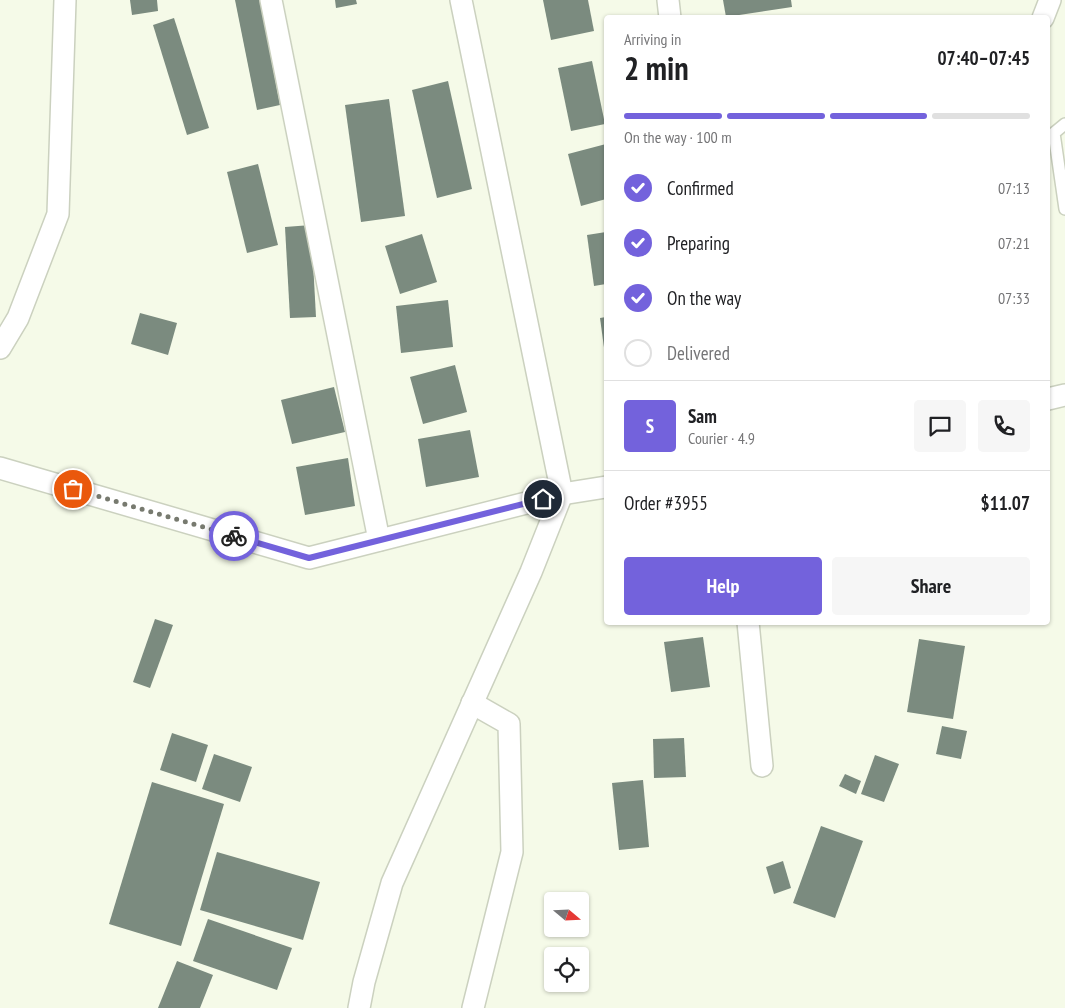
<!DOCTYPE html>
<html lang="en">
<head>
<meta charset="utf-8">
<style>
  body { margin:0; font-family:"PT Sans Narrow",sans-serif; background:#f6f6f6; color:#202124; height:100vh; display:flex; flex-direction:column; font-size:19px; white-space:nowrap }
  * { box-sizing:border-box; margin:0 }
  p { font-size:16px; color:#757577 }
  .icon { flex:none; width:28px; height:28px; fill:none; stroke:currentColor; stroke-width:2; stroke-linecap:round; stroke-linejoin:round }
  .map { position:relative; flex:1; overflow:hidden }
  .side { position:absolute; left:604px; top:15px; width:446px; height:610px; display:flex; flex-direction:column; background:#fff; border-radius:5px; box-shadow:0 1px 4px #0004 }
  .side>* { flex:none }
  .needle { width:32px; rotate:109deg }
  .tools { position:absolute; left:544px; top:892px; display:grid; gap:10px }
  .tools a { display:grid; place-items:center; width:45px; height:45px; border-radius:5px; background:#fff; box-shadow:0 1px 4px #0004; font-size:25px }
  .pin { position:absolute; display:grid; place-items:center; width:42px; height:42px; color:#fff; margin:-21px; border:2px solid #fff; border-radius:50%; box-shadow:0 1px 5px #0007 }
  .courier { position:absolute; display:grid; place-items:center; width:50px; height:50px; margin:-25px; border:4px solid #7362dc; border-radius:50%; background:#fff; color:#222; box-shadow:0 1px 6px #0007 }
  .head em { font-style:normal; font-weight:700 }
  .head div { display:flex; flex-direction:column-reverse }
  .head { display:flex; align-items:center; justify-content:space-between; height:85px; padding:0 20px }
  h1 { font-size:32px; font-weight:700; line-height:38px }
  .bar { display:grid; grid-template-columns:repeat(4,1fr); gap:8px 5px; align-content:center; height:60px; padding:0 20px }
  .bar i { height:6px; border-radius:4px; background:#e0e0e0 }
  .bar .on { background:#7362dc }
  .bar p { grid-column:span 4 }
  .line { display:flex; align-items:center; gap:12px; padding:0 20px; border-top:1px solid #e0e0e0 }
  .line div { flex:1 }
  .round { display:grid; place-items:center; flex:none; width:52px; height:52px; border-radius:5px; background:#f6f6f6 }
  ol { padding:0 20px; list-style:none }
  li { display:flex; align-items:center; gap:15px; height:55px }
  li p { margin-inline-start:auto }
  li .icon { padding:5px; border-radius:50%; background:#7362dc; color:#fff; stroke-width:4 }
  li:last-child { color:#757577 }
  li i { width:28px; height:28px; border:2px solid #e0e0e0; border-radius:50% }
  .button { display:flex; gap:10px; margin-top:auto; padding:10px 20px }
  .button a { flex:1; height:58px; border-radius:5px; background:#7362dc; color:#fff; font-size:20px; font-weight:700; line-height:58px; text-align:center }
  .button a+a { background:#f6f6f6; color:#202124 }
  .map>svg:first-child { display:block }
</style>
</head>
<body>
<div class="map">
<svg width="1065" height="1008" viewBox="0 0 1065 1008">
  <rect width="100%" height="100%" fill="#f5fae8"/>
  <g fill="#7b8b7f">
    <polygon points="130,0 157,0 158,11 132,15"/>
    <polygon points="235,0 260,0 280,105 257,110"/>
    <polygon points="335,0 356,0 357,4 336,8"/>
    <polygon points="543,0 588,0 594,31 551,40"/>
    <polygon points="723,0 791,0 792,7 726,17"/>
    <polygon points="174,18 209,128 187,135 153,25"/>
    <polygon points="592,61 605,124 571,131 558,68"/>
    <polygon points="448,81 472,189 437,198 412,90"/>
    <polygon points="389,99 405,216 361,222 345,105"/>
    <polygon points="606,144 606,199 581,206 568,154"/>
    <polygon points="258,164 278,245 247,253 227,172"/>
    <polygon points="311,225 316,317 290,318 285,227"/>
    <polygon points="606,232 606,284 594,286 587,235"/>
    <polygon points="422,234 437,282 400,294 385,246"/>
    <polygon points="448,300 453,347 401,353 396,306"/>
    <polygon points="140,313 177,323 168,355 131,344"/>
    <polygon points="606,317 606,355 605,355 600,318"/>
    <polygon points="455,365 467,412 423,424 410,377"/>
    <polygon points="334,387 345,432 292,444 281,400"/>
    <polygon points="470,430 479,477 426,487 418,439"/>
    <polygon points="348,458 355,506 305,515 296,467"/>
    <polygon points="155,619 173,625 150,688 133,682"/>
    <polygon points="703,637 710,687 671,692 664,642"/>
    <polygon points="919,639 965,646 953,719 907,712"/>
    <polygon points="942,726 967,731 961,759 936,754"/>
    <polygon points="172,733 208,745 196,782 160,770"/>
    <polygon points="684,738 686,777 654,778 653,739"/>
    <polygon points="214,754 252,767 240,802 202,789"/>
    <polygon points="875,755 899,764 884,802 861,794"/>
    <polygon points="845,774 861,781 856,794 839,786"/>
    <polygon points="643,780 649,847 619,850 612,783"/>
    <polygon points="152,782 224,804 181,946 109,924"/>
    <polygon points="821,826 863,841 835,918 793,903"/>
    <polygon points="217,852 320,882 303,940 200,910"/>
    <polygon points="783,861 791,888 774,894 766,867"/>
    <polygon points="208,919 292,948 277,990 193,961"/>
    <polygon points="177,961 213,975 200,1008 158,1008"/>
  </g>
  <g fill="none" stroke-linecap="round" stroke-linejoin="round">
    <defs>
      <polyline id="service" points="1065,124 1054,133 1065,209"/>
      <g id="minor">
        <polyline points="271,0 379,540"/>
        <polyline points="668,0 670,18"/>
        <polyline points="1043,18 1050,0"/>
        <polyline points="0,348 18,318 58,214 65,0"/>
        <polyline points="1048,399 1065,395"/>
        <polyline points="0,468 309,558 562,494 606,487"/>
        <polyline points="748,622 762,766"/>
        <polyline points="472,703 509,724 512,852 473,1008"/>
        <polyline points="359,1008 364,982 392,883 531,572 562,494 461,0"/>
      </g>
    </defs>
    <use href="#service" stroke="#cbd1bf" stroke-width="14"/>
    <use href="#minor" stroke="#cbd1bf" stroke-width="24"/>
    <use href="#service" stroke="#fff" stroke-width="11"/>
    <use href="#minor" stroke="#fff" stroke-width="21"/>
  </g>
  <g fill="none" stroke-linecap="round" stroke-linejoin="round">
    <polyline stroke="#777a6f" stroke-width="5" stroke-dasharray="0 9" points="73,489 234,536"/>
    <polyline stroke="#7362dc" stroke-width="6" points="234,536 309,558 543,499"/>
  </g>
</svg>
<div class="tools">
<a><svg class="needle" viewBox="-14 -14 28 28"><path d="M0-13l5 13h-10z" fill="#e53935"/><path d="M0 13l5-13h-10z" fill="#757577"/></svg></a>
<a><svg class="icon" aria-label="locate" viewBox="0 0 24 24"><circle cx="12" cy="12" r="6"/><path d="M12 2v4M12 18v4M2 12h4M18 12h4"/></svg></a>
</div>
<div class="pin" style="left:73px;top:489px;background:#ea580c"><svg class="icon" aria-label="bag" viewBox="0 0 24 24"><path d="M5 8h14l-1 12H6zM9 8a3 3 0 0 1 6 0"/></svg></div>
<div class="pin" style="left:543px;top:499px;background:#1f2937"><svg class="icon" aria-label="home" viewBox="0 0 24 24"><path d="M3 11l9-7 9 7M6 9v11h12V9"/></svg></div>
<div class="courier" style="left:234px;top:536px"><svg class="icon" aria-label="bike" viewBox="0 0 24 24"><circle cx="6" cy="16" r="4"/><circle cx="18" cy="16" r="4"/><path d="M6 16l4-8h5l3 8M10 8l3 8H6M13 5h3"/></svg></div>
<section class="side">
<div class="head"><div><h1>2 min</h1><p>Arriving in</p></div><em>07:40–07:45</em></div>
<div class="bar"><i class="on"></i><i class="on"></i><i class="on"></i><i></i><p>On the way · 100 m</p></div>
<ol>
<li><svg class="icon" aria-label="check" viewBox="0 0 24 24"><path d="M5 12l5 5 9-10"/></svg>Confirmed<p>07:13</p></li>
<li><svg class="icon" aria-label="check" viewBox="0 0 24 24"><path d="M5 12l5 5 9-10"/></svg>Preparing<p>07:21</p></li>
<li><svg class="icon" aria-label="check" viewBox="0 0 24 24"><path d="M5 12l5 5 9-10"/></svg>On the way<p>07:33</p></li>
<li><i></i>Delivered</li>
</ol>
<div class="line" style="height:90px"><b class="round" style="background:#7362dc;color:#fff">S</b><div><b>Sam</b><p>Courier · 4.9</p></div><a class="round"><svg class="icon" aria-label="chat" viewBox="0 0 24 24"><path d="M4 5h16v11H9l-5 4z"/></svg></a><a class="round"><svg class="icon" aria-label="phone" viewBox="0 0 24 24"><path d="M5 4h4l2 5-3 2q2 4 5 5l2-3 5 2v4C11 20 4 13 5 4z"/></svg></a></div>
<div class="line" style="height:65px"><div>Order #3955</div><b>$11.07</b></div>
<div class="button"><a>Help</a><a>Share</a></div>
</section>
</div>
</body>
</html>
